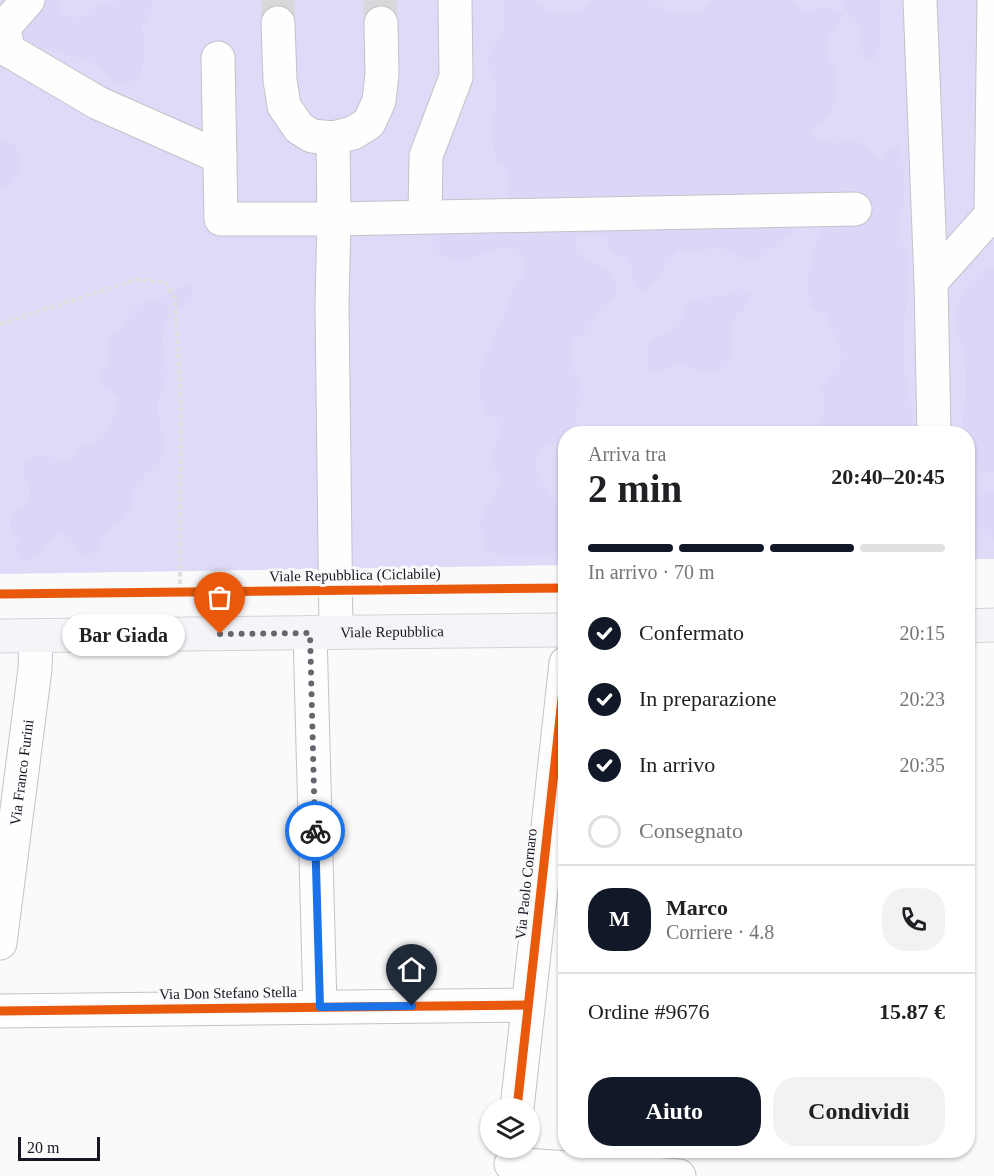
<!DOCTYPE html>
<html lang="it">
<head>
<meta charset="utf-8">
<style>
  body { margin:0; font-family:"Times New Roman",serif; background:#f2f2f2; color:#202124; height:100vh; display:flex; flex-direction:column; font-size:22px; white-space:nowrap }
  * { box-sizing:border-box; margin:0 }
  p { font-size:20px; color:#757577 }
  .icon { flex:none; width:33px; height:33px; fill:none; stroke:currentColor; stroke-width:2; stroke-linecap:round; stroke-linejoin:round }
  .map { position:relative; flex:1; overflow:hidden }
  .sheet { position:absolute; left:558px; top:426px; width:417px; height:732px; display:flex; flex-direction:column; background:#fff; border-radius:24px; box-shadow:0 2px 4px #0004 }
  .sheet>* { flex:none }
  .buttons { position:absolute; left:480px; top:1098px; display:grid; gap:12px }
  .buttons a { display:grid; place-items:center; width:60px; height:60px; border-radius:50%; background:#fff; box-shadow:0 2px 4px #0004; font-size:30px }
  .scale { position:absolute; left:18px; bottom:15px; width:82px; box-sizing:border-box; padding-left:6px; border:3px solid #181623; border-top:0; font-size:16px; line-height:21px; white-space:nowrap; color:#181623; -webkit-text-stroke:4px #fafafa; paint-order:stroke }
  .pin { position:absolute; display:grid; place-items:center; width:51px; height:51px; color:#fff; margin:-62px -26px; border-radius:50% 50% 50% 0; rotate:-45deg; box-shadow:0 0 6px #0007 }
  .pin .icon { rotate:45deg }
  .courier { position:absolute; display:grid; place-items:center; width:60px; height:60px; margin:-30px; border:4px solid #1a73e8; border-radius:50%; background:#fff; color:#222; box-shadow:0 2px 8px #0007 }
  .bubble { position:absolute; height:42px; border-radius:21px; background:#fff; box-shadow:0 2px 4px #0004; font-size:20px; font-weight:800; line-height:42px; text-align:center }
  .headline em { font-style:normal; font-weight:800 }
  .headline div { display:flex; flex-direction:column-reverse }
  .headline { display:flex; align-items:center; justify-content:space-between; height:102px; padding:0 30px }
  h1 { font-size:39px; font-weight:800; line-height:45px }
  .bar { display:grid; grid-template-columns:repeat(4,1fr); gap:9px 6px; align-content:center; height:72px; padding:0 30px }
  .bar i { height:8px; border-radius:4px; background:#e0e0e0 }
  .bar .active { background:#111827 }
  .bar p { grid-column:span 4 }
  .line { display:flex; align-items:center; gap:15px; padding:0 30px; border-top:2px solid #e0e0e0 }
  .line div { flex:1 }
  .round { display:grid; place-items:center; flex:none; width:63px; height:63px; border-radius:24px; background:#f2f2f2 }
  ol { padding:0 30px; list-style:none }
  li { display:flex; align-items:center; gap:18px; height:66px }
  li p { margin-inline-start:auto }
  li .icon { padding:6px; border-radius:50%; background:#111827; color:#fff; stroke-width:4 }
  li:last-child { color:#757577 }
  li i { width:33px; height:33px; border:3px solid #e0e0e0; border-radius:50% }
  .action { display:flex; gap:12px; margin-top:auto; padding:12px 30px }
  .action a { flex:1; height:69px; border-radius:24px; background:#111827; color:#fff; font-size:24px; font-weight:800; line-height:69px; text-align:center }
  .action a+a { background:#f2f2f2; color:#202124 }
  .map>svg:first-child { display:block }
</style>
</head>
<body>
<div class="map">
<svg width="994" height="1176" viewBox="0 0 994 1176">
  <rect width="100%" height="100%" fill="#fafafa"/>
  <polygon fill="#dddbf7" points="0,0 994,0 994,559 968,559 968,434 566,434 565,565 0,574"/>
  <g fill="#dbd8f7">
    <path d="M0,0H53L59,4L62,14C91,25 84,8 105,3C120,0 136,0 152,0L154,8L142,25L144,48L142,70L136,78L128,84L118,85L95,64L86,60L23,43H0Z"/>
    <path d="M504,0H534C547,16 580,19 591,0H650C661,9 686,19 699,12C705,9 709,5 714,0H791L804,11L831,7L843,14L827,42V55L834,67L836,83L832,112L808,132L818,141L832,143L859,141L880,162L886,151L898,144C908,172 905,204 897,234L905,247L910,261L904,330L903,361L911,405L914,433H869L866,426L853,433H814C824,413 828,408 821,385L840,365L842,352L825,313L812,308L809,293L808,278L821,223L809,218L760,258L746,260L721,248L692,251H678L652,284L641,293L633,282V268L624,258L611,252L605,238L590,234L576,236V251C593,267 605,263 617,286L613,300L599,308L593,322L584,333L572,341L573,369L580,380L584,393L578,407L575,423L553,444L540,450L534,462L537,476L557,502L565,508V550L543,558H501L486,548L482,534L480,521L486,508L494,497L500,484L496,470L490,458L499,435V421L487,414L481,403L480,374L484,360L502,321L511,295L524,272V259L516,249L502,247L460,262L445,257L434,247L430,233L504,207L509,195L506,167L495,158L491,116L497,104V89L487,62L491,48L502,38L504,22Z"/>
    <path d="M841,0H879C879,20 884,40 875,59H865L862,49L860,29L856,20L842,8Z"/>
    <path d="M0,140L12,143C14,146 17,148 18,151C25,166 16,186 0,188Z"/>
    <polygon points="994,268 994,471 980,474 968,444 968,434 964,433 961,409 966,398 966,368 954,315 965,288 984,270"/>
    <path d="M192,281C193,285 194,290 193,294C192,306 181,305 174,311C167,316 165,323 163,331C159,346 167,362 167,377C167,386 159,393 158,402C156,419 165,435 162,452C160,468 144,472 137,484C133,491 134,499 132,506C129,517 118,523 110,529C98,538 106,548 87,556C76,551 73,538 62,532C58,536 53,539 50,542C38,553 38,561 20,559C15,552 14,547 19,540L10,530V516C16,511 28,505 30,496C34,480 11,471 33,458C38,456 42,455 47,455C55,456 48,456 56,459C59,461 65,461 70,462L78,451L84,446L96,442L103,437L110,425L112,417L117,411L118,397L101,385L100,372L109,363V341L111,335L123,327L133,310L145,301L159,300Z"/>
    <polygon points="740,289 751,291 750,302 734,317 732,327 732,349 725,369 705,372 675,363 656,374 649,370 647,349 653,339 672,330 680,323 687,301 696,298 719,297"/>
    <path d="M986,491H994V539L972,524C969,507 970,501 986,491Z"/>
  </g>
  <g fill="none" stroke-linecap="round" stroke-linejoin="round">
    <g stroke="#d8d8da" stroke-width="33" stroke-dasharray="33 16" stroke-linecap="butt">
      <polyline points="380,0 381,23"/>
      <polyline points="278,23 278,0"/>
    </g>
    <defs>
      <g id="minor">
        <polyline points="920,0 931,282 934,434"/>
        <polyline points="278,23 280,80 284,106 299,128 312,136 333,138 353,133 369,123 379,101 382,74 381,23"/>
        <polyline points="0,47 8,50 98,103 220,157"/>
        <polyline points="8,50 4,27 28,0"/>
        <polyline points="218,58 221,219 334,219 855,209"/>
        <polyline points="333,138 334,219 332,305 336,632"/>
        <polyline points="425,217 426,156 456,77 455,0"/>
        <polyline points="931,282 991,215 994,0"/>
        <polyline points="310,633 320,1007"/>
        <path id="s1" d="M0,943L35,669L36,636"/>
        <polyline points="0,1011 528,1005"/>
        <polyline points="517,1108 566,663"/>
        <polyline points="511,1164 679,1176"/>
      </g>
      <g id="major">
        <polyline points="968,626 994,625"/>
        <path id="s2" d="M0,636L566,630"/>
      </g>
    </defs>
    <use href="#minor" stroke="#c3c2c8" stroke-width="35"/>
    <use href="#major" stroke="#d4d3d6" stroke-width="35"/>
    <polyline stroke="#dededf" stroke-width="4" stroke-dasharray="4.5 3" stroke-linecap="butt" points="0,324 138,279 166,283 175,298 181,404 180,592"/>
    <use href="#minor" stroke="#fefefe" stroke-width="33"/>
    <use href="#major" stroke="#f5f4f8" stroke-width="33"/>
    <defs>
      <g id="cycleway">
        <polyline points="0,594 566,588"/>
        <polyline points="0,1011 528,1005"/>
        <polyline points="517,1108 566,663"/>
      </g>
    </defs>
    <use href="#cycleway" stroke="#fafafa" stroke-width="13"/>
    <use href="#cycleway" stroke="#e8590c" stroke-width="9"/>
  </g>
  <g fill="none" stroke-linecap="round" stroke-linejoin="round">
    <polyline stroke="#67666e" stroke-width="6" stroke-dasharray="0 10.8" points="220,634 310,633 315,831"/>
    <polyline stroke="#1a73e8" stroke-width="8" points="315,831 320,1007 412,1006"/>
  </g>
  <g text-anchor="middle" stroke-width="6" stroke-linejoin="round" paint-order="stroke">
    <g font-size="15" fill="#181623" stroke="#fafafa">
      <text transform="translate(355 575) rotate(-1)" y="5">Viale Repubblica (Ciclabile)</text>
      <text dy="5" stroke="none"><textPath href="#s2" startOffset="392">Viale Repubblica</textPath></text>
      <text dy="5" stroke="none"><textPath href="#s1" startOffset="172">Via Franco Furini</textPath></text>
      <text transform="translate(526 884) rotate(-84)" y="5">Via Paolo Cornaro</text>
      <text transform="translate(228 993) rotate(-1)" y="5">Via Don Stefano Stella</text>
    </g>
  </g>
</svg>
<div class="buttons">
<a><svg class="icon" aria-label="layers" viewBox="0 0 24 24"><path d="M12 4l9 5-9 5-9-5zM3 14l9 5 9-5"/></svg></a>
</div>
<div class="scale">20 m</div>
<div class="pin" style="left:220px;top:634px;background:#ea580c"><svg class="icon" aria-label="bag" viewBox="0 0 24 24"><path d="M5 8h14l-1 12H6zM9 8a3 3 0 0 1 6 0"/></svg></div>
<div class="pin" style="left:412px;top:1006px;background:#1f2937"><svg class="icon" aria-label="home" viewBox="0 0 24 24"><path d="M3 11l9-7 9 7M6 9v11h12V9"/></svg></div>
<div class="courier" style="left:315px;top:831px"><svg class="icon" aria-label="bike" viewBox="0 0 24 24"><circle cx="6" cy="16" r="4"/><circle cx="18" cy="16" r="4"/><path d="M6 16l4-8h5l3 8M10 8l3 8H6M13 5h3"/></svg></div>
<div class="bubble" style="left:62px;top:614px;width:123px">Bar Giada</div>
<section class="sheet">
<div class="headline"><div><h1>2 min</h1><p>Arriva tra</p></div><em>20:40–20:45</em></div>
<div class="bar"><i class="active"></i><i class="active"></i><i class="active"></i><i></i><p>In arrivo · 70 m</p></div>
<ol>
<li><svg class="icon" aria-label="check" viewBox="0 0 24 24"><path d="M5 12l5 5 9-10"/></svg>Confermato<p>20:15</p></li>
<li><svg class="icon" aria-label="check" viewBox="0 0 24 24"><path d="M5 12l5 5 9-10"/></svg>In preparazione<p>20:23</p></li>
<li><svg class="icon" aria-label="check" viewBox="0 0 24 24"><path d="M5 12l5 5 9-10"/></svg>In arrivo<p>20:35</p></li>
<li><i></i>Consegnato</li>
</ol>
<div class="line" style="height:108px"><b class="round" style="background:#111827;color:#fff">M</b><div><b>Marco</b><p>Corriere · 4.8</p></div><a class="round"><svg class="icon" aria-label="phone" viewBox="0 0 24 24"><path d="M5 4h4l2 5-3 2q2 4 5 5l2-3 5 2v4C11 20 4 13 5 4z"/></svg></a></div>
<div class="line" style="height:78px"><div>Ordine #9676</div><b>15.87 €</b></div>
<div class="action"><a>Aiuto</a><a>Condividi</a></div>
</section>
</div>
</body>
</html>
